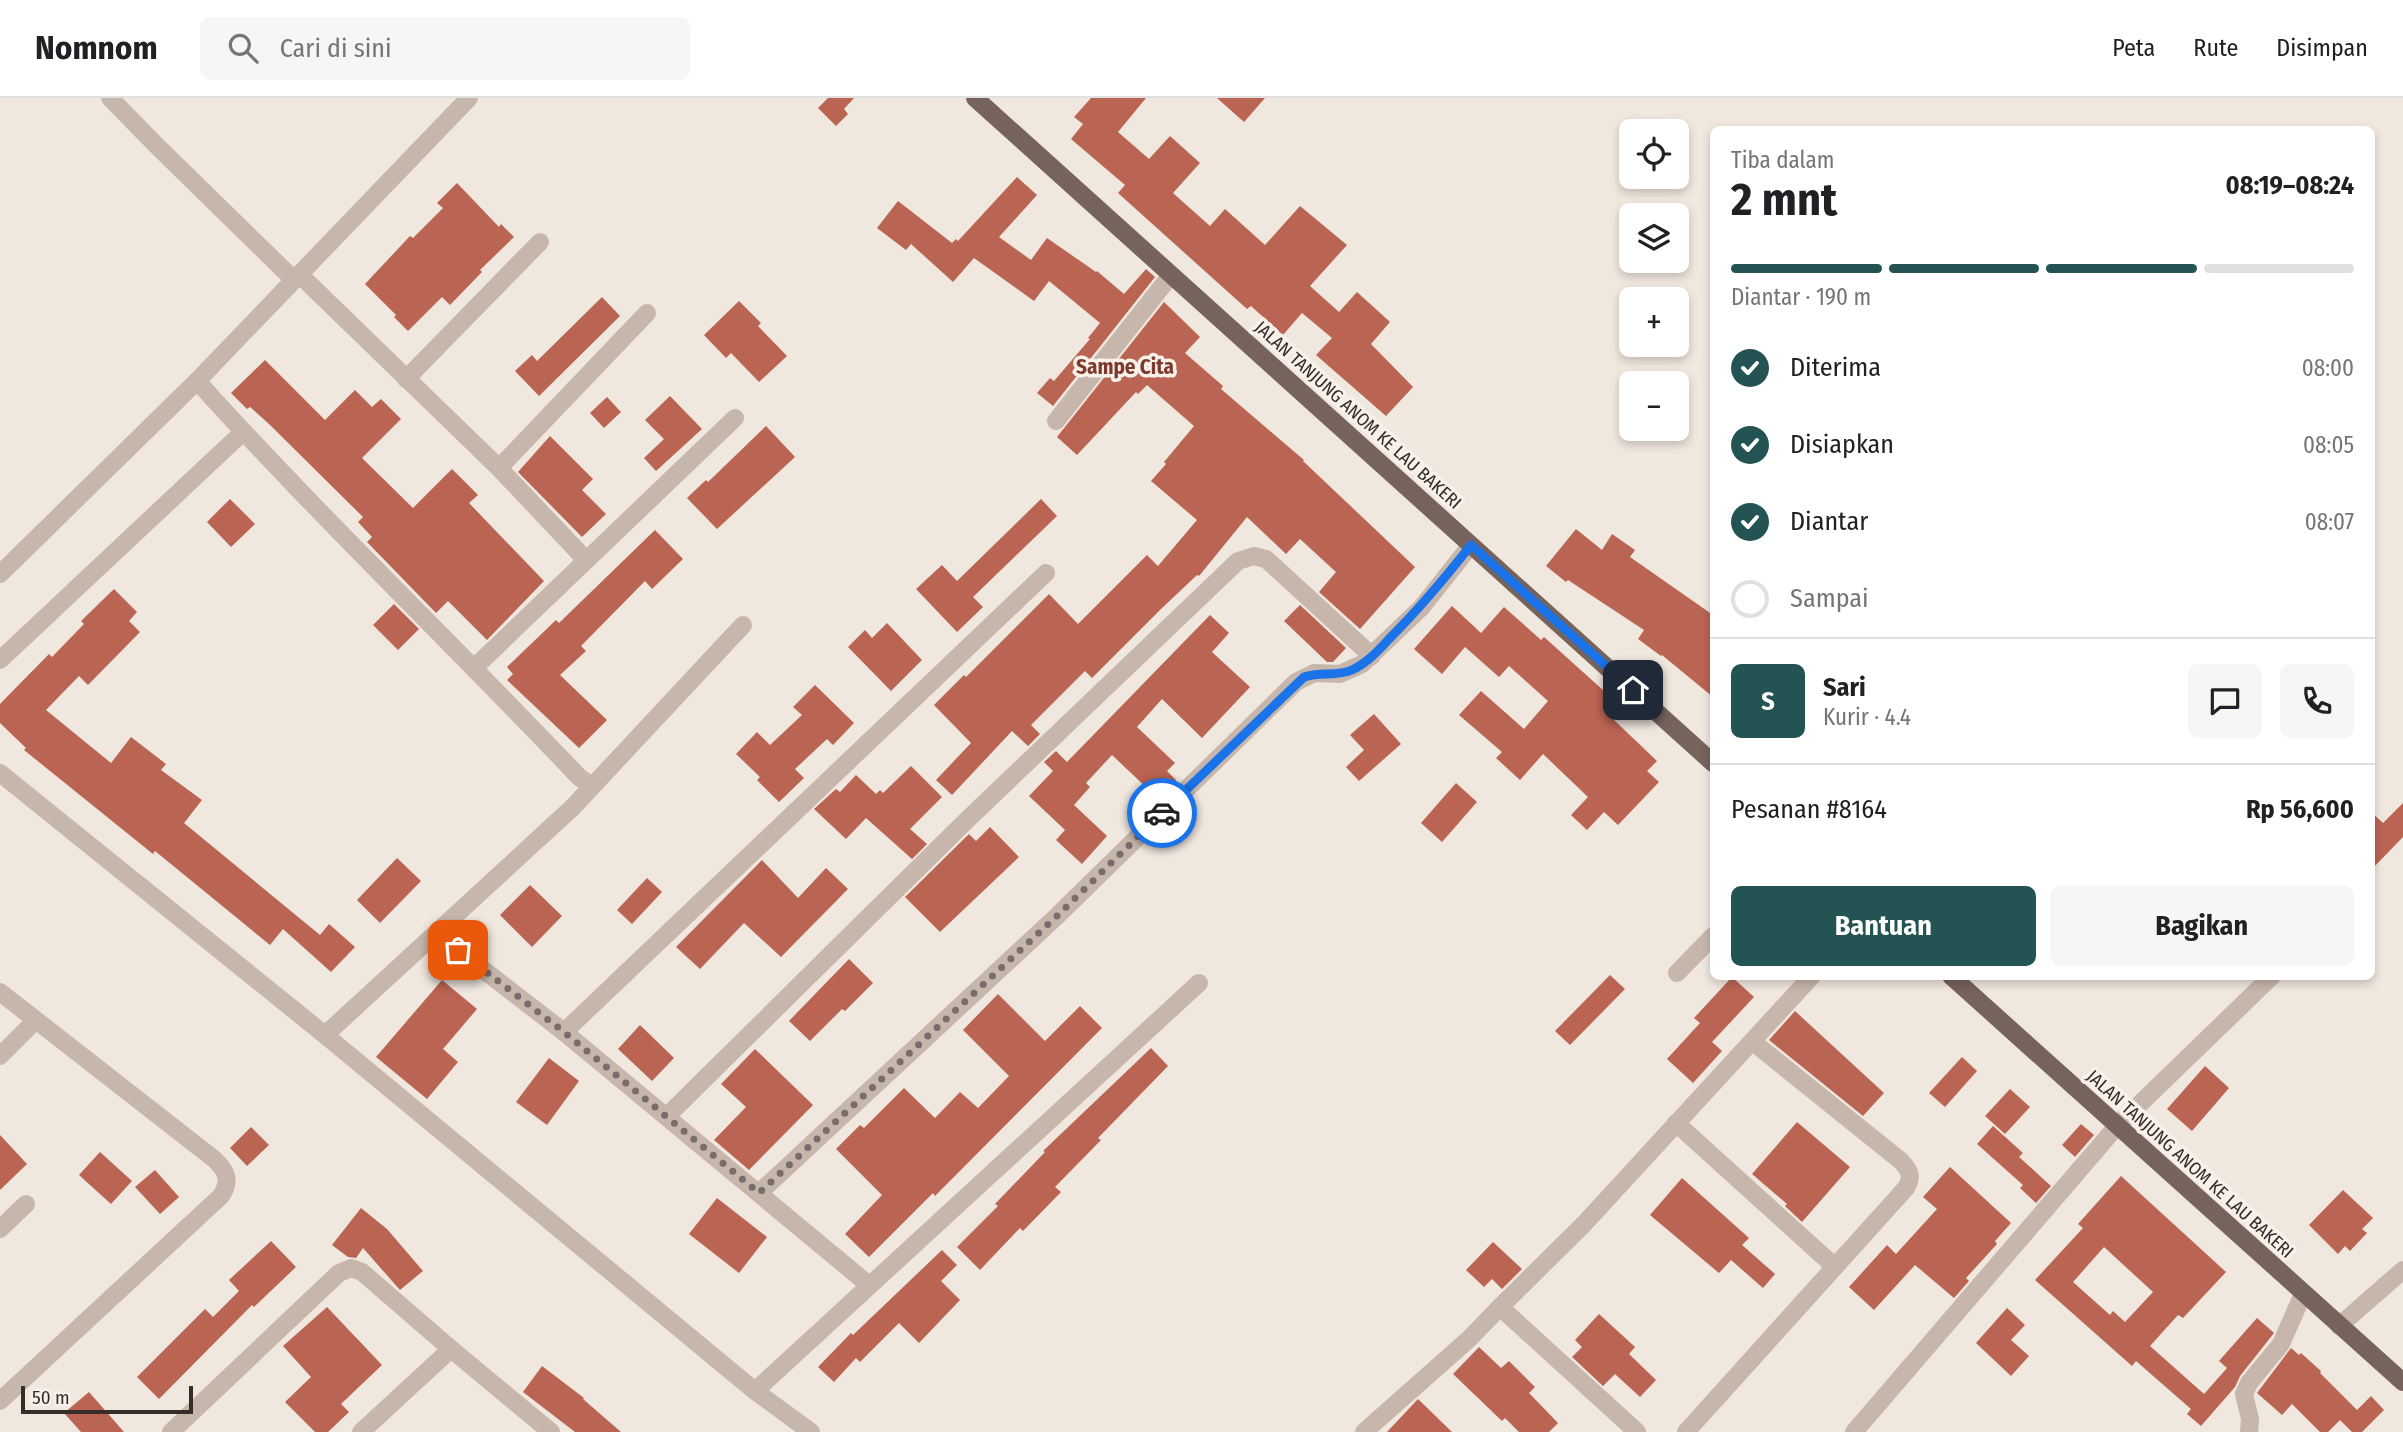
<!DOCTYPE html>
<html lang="id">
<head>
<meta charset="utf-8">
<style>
  body { margin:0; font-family:"Fira Sans Condensed",sans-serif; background:#f6f6f6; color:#202124; height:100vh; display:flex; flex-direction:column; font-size:26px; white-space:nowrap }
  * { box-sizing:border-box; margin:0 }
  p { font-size:23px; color:#757577 }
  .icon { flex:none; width:38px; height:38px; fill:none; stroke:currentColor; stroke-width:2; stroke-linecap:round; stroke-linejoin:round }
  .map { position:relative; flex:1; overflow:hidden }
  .drawer { position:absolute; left:1710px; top:28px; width:665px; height:854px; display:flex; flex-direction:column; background:#fff; border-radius:10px; box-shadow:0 4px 10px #0003 }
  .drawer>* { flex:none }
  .controls { position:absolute; left:1619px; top:21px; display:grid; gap:14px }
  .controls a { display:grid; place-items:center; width:70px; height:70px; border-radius:10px; background:#fff; box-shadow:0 4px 10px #0003; font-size:35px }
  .scale { position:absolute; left:21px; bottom:18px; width:172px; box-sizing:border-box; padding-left:7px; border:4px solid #362d2a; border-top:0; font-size:19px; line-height:24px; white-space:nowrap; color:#362d2a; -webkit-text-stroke:5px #f8f1ea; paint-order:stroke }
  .pin { position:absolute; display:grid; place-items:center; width:60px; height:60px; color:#fff; margin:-30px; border-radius:14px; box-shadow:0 4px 10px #0006 }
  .courier { position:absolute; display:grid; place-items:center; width:70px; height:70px; margin:-35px; border:5px solid #1a73e8; border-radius:50%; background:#fff; color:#222; box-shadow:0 2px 9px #0007 }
  .head em { font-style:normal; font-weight:700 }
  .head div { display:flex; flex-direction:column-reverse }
  .head { display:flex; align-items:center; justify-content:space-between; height:119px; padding:0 21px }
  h1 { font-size:46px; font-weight:700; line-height:52px }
  .bar { display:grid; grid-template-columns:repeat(4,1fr); gap:10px 7px; align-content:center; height:84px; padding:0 21px }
  .bar i { height:9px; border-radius:5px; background:#e0e0e0 }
  .bar .current { background:#235353 }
  .bar p { grid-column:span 4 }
  .line { display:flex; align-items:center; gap:18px; padding:0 21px; border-top:2px solid #e0e0e0 }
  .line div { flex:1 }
  .round { display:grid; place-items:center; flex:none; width:74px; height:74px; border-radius:10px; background:#f6f6f6 }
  ol { padding:0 21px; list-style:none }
  li { display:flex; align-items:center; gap:21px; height:77px }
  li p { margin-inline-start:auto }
  li .icon { padding:7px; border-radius:50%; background:#235353; color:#fff; stroke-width:4 }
  li:last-child { color:#757577 }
  li i { width:38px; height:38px; border:4px solid #e0e0e0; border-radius:50% }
  .cta { display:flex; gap:14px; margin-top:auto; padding:14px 21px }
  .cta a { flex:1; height:80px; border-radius:10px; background:#235353; color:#fff; font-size:28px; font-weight:700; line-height:80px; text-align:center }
  .cta a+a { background:#f6f6f6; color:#202124 }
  header { display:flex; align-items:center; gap:42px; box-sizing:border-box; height:98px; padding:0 35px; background:#fff; border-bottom:2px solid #e0e0e0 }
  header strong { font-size:33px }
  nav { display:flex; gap:38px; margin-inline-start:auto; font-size:24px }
  .search { width:490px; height:63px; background:#f6f6f6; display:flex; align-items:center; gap:18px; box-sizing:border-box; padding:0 24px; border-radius:10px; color:#757577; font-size:26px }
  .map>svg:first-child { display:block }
</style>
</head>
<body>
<header>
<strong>Nomnom</strong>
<div class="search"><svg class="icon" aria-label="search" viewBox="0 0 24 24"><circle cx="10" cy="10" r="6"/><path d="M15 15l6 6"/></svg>Cari di sini</div>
<nav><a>Peta</a><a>Rute</a><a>Disimpan</a></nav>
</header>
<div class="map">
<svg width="2403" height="1334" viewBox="0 0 2403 1334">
  <rect width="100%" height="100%" fill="#f0e7de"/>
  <g fill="#ba6453" fill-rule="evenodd">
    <polygon points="828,0 854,0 844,11 848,16 836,28 818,10"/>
    <polygon points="1091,0 1146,0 1118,34 1149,61 1170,38 1200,65 1173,95 1210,128 1225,111 1265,147 1300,108 1347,147 1310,188 1339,214 1357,194 1390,224 1371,246 1413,289 1386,318 1316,257 1332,240 1302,215 1283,237 1251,208 1247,211 1118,95 1125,87 1071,41 1083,26 1074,19"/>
    <polygon points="1217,0 1265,0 1244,24"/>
    <polygon points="1017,79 1037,97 999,139 1031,162 1047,140 1096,174 1097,173 1124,196 1146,171 1155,179 1053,308 1037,295 1050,280 1054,283 1090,241 1088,240 1100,225 1049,183 1034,203 974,160 953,184 911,146 906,152 877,130 898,103 952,145 956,141 958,143"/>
    <polygon points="457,85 499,129 501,126 514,139 480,172 482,174 450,207 442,199 408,233 394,219 396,217 365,186 410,138 413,140 443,110 437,105"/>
    <polygon points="602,199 620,218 539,298 515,273 532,257 537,263"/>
    <polygon points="739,203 761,225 758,228 787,258 759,284 731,255 726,260 704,237"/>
    <polygon points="1164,204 1200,239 1185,255 1223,288 1221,291 1304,362 1303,363 1415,469 1360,531 1319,494 1336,474 1300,441 1286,456 1247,419 1199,478 1197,477 1161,511 1092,580 1085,573 1031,627 1040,636 1028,648 1012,633 952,697 936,682 971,645 934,607 964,577 966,579 1049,496 1078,526 1147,457 1158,468 1197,422 1151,383 1166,366 1164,364 1194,328 1147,287 1138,296 1136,294 1077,357 1057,339"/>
    <polygon points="265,262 325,322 355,292 372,309 381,301 401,321 362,360 413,410 452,371 478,397 469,405 544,483 487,542 448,503 436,515 367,444 372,439 358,424 363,419 269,326 250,309 247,311 231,295"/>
    <polygon points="670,298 702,331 656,373 644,360 664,341 645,322"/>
    <polygon points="607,299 621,314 604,330 590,315"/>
    <polygon points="766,328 795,359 717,431 687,400 706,382 708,384"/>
    <polygon points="550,338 593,381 582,392 606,416 582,439 518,374"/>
    <polygon points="230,401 255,426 231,449 207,424"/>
    <polygon points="1041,401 1057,418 973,499 983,509 957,534 916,491 942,467 957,483"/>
    <polygon points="1576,431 1602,452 1612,436 1635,452 1630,459 1713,517 1713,599 1662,557 1661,558 1638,541 1644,532 1568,482 1566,484 1546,468"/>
    <polygon points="655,432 683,461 652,491 645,483 581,548 586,553 560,577 607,622 579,650 507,582 513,576 507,569 556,522 559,525"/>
    <polygon points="114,491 137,514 129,523 140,534 88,587 79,578 46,612 111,665 131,639 166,666 161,672 202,702 184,725 320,837 329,826 355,849 331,874 283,831 270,847 155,753 153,756 24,652 26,650 0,625 0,606 49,556 52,559 84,526 81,523"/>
    <polygon points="394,506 419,531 398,552 373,527"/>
    <polygon points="1300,507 1346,550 1333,564 1327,564 1284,523"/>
    <polygon points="1452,508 1481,535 1504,509 1541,542 1544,539 1623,610 1613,621 1657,663 1647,673 1659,684 1618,727 1604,714 1587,732 1571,717 1588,699 1543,656 1520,682 1496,660 1502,654 1459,617 1481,593 1524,631 1548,603 1509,568 1499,579 1465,549 1442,576 1414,551"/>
    <polygon points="1210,517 1229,535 1212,554 1250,589 1202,640 1162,601 1137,629 1175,665 1167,673 1176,682 1163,695 1155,686 1149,692 1112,657 1086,685 1090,689 1074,707 1107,738 1082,766 1056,742 1065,732 1029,698 1053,673 1044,664 1056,653 1067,664"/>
    <polygon points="887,525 922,562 891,593 848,549 865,532 872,540"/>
    <polygon points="815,587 854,625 833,647 827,641 795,671 804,680 779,704 757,682 760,679 736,656 757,634 770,647 802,617 793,609"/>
    <polygon points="1374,616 1401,646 1359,683 1346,669 1364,652 1350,637"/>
    <polygon points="911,668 942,699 910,731 927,746 912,761 866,720 846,741 814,711 836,691 840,694 856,677 876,696 880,692 883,695"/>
    <polygon points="1456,685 1477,704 1442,744 1421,725"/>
    <polygon points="2403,705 2403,739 2371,772 2371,714 2383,725"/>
    <polygon points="990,729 1019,759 940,834 905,799 969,736 976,743"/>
    <polygon points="397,760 421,783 380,825 357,802"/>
    <polygon points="762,762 798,800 826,770 848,791 781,859 744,825 700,871 676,849"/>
    <polygon points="647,780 662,794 632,826 617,812"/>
    <polygon points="530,787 562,818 532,849 500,817"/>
    <polygon points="849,861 873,885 845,913 842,911 810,943 789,923"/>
    <polygon points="1610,877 1625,891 1570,947 1555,933"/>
    <polygon points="1732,879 1754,899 1712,944 1722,953 1693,985 1667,961 1700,925 1694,920"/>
    <polygon points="442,882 477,911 443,951 458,964 427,1001 376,959"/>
    <polygon points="998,896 1045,943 1080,908 1102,930 935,1098 933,1095 869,1159 845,1136 882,1097 836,1051 860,1027 864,1030 904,990 935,1020 960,994 978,1010 1009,978 963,932"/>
    <polygon points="1795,913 1884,995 1863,1018 1769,942"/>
    <polygon points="640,927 674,960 652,983 618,951"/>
    <polygon points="1151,950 1168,968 1098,1040 1101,1042 1055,1089 1061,1094 1023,1133 1020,1130 980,1172 957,1149 998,1108 995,1106 1045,1054 1043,1053"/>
    <polygon points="755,951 813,1007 749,1072 714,1042 746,1009 721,986"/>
    <polygon points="1962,959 1977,973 1945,1009 1929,995"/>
    <polygon points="549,960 579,983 547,1027 516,1004"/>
    <polygon points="2205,968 2229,990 2192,1033 2167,1011"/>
    <polygon points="2010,991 2030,1009 2005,1036 1985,1018"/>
    <polygon points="1797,1024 1850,1069 1802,1124 1785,1108 1787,1106 1752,1076"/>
    <polygon points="2081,1026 2094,1037 2075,1059 2062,1047"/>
    <polygon points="1993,1028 2023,1055 2019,1059 2051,1088 2036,1105 2020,1090 2023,1087 1977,1046"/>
    <polygon points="251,1029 269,1047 247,1068 230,1050"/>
    <polygon points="0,1037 27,1066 0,1092"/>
    <polygon points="100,1054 132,1083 111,1106 79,1077"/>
    <polygon points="1950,1069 2011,1125 1995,1143 1997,1146 1966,1180 1969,1183 1954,1200 1915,1167 1874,1212 1849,1189 1887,1147 1896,1156 1937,1111 1923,1099"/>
    <polygon points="155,1072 179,1099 160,1116 135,1089"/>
    <path d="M2121,1078L2226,1174L2183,1220L2178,1217L2150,1248L2204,1296L2227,1270L2219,1263L2257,1220L2274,1235L2240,1278L2235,1289L2201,1328L2187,1316L2191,1311L2136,1263L2132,1268L2035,1182L2083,1130L2078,1126ZM2104,1149L2153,1194L2125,1224L2113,1213L2110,1217L2073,1184Z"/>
    <polygon points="1682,1080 1749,1140 1742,1147 1775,1176 1763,1190 1731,1162 1719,1175 1650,1117"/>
    <polygon points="2343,1092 2373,1120 2362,1131 2367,1135 2350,1153 2345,1148 2338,1156 2309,1127"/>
    <polygon points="717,1100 767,1139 739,1175 689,1136"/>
    <polygon points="361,1110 387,1131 423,1173 400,1192 363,1150 356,1160 348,1159 332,1147"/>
    <polygon points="271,1143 296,1169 254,1209 252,1207 159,1301 137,1279 205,1211 213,1219 239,1193 229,1182"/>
    <polygon points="1493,1144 1522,1171 1502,1191 1492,1181 1484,1189 1466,1172"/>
    <polygon points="942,1152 957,1167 941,1183 960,1202 919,1245 899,1225 860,1264 856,1260 834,1284 818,1269 851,1235 853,1237"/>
    <polygon points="327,1209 382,1267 341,1306 349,1314 328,1334 315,1334 285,1304 311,1279 283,1248"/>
    <polygon points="2007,1210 2025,1227 2011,1242 2029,1258 2011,1278 1976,1245"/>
    <polygon points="1599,1216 1635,1249 1629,1256 1656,1282 1640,1299 1615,1276 1603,1288 1572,1259 1582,1249 1575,1242"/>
    <polygon points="1479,1249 1501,1270 1509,1263 1535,1289 1529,1295 1558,1325 1549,1334 1519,1334 1505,1320 1502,1323 1453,1276"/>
    <polygon points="2291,1250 2299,1257 2301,1255 2321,1273 2320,1275 2357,1312 2371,1298 2384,1312 2362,1334 2352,1334 2340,1322 2328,1334 2320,1334 2292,1306 2282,1317 2257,1295"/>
    <polygon points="542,1268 584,1300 583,1301 621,1334 575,1334 523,1294"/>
    <polygon points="89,1294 124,1334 81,1334 64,1315"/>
    <polygon points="1418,1301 1452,1334 1387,1334"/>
  </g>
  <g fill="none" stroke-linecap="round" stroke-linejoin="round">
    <g stroke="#c7b6ab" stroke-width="18">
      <polyline points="110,0 156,47 294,182"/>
      <polyline points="299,176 499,370 586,462"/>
      <polyline points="406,281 540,144"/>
      <path d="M197,283C320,419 453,546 579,679L591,688"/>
      <polyline points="1056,323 1171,177"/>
      <polyline points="499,370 647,215"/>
      <polyline points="0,476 197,283 469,0"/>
      <polyline points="0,562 243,334"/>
      <polyline points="475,569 735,320"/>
      <polyline points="0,675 325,937 755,1293 811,1334"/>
      <polyline points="437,836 564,934 869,1187"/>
      <polyline points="1677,875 1713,838"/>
      <path d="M0,894L214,1061C227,1073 231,1083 221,1098L0,1303"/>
      <polyline points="564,934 1046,475"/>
      <polyline points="325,937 573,709 743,527"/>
      <polyline points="0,958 35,923"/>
      <polyline points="667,1018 968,721 1238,463 1254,458 1266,461 1372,558"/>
      <polyline points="1676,1025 1834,1168"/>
      <polyline points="759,1095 1057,818 1296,584 1314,575 1340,576 1362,566 1421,510 1471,447"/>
      <polyline points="0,1131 26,1106"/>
      <polyline points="1500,1209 1584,1126 1812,878"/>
      <polyline points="2339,1228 2403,1172"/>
      <polyline points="755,1293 1199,885"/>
      <polyline points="171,1334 339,1175 351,1170 362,1174 451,1251 551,1334"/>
      <polyline points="361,1334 451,1251"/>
      <polyline points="1364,1334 1469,1241 1500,1209 1637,1334"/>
      <path d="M1686,1334L1906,1090C1913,1078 1910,1073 1901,1063L1753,944"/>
      <polyline points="1854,1334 2117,1028 2272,878"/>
      <polyline points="2249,1334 2250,1321 2244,1296 2249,1285 2281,1246 2303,1196"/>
    </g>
    <g stroke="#76635c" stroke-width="18">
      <polyline points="975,0 1713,665"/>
      <polyline points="1951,878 2403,1284"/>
    </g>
  </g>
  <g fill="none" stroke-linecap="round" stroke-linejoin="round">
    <polyline stroke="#776e69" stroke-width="7" stroke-dasharray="0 12.6" points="458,852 564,934 759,1095 1057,818 1162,715"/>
    <path stroke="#1a73e8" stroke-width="9" d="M1162,715L1304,579C1320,573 1336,579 1352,572C1367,565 1378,553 1389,541C1419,511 1445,480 1471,447L1633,592"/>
  </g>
  <g text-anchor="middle" stroke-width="7" stroke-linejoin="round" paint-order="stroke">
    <g font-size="18" fill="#362d2a" stroke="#f8f1ea">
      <text transform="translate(1358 317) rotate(42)" y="6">JALAN TANJUNG ANOM KE LAU BAKERI</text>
      <text transform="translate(2190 1066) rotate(42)" y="6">JALAN TANJUNG ANOM KE LAU BAKERI</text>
    </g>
    <g font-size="21" font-weight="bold" fill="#7d392b" stroke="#f8f1ea">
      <text x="1125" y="276">Sampe Cita</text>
    </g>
  </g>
</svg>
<div class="controls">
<a><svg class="icon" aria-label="locate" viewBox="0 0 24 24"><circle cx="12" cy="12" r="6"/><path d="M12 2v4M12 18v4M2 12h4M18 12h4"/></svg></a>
<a><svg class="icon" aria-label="layers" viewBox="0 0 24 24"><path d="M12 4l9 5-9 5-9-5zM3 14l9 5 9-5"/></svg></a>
<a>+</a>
<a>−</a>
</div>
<div class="scale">50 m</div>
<div class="pin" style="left:458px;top:852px;background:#ea580c"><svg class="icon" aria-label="bag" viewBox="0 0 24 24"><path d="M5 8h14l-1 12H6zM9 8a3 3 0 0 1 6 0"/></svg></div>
<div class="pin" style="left:1633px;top:592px;background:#1f2937"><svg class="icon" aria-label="home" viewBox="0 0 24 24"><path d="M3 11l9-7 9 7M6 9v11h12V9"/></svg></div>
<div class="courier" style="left:1162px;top:715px"><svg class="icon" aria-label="car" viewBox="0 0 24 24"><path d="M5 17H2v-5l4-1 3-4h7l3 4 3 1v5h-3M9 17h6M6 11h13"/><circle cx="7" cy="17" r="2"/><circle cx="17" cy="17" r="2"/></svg></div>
<section class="drawer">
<div class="head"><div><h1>2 mnt</h1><p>Tiba dalam</p></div><em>08:19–08:24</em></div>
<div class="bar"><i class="current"></i><i class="current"></i><i class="current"></i><i></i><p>Diantar · 190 m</p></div>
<ol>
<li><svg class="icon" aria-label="check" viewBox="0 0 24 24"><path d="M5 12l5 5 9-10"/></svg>Diterima<p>08:00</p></li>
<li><svg class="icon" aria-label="check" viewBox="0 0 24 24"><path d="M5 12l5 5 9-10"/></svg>Disiapkan<p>08:05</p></li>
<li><svg class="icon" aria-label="check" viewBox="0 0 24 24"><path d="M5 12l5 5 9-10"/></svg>Diantar<p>08:07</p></li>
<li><i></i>Sampai</li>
</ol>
<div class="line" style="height:126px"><b class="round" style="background:#235353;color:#fff">S</b><div><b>Sari</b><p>Kurir · 4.4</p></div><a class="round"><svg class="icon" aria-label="chat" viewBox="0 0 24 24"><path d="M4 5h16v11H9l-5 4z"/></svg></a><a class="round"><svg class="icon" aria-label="phone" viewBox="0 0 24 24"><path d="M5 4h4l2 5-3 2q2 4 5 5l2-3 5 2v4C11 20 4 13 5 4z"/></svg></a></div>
<div class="line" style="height:91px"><div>Pesanan #8164</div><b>Rp 56,600</b></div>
<div class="cta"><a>Bantuan</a><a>Bagikan</a></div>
</section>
</div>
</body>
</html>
